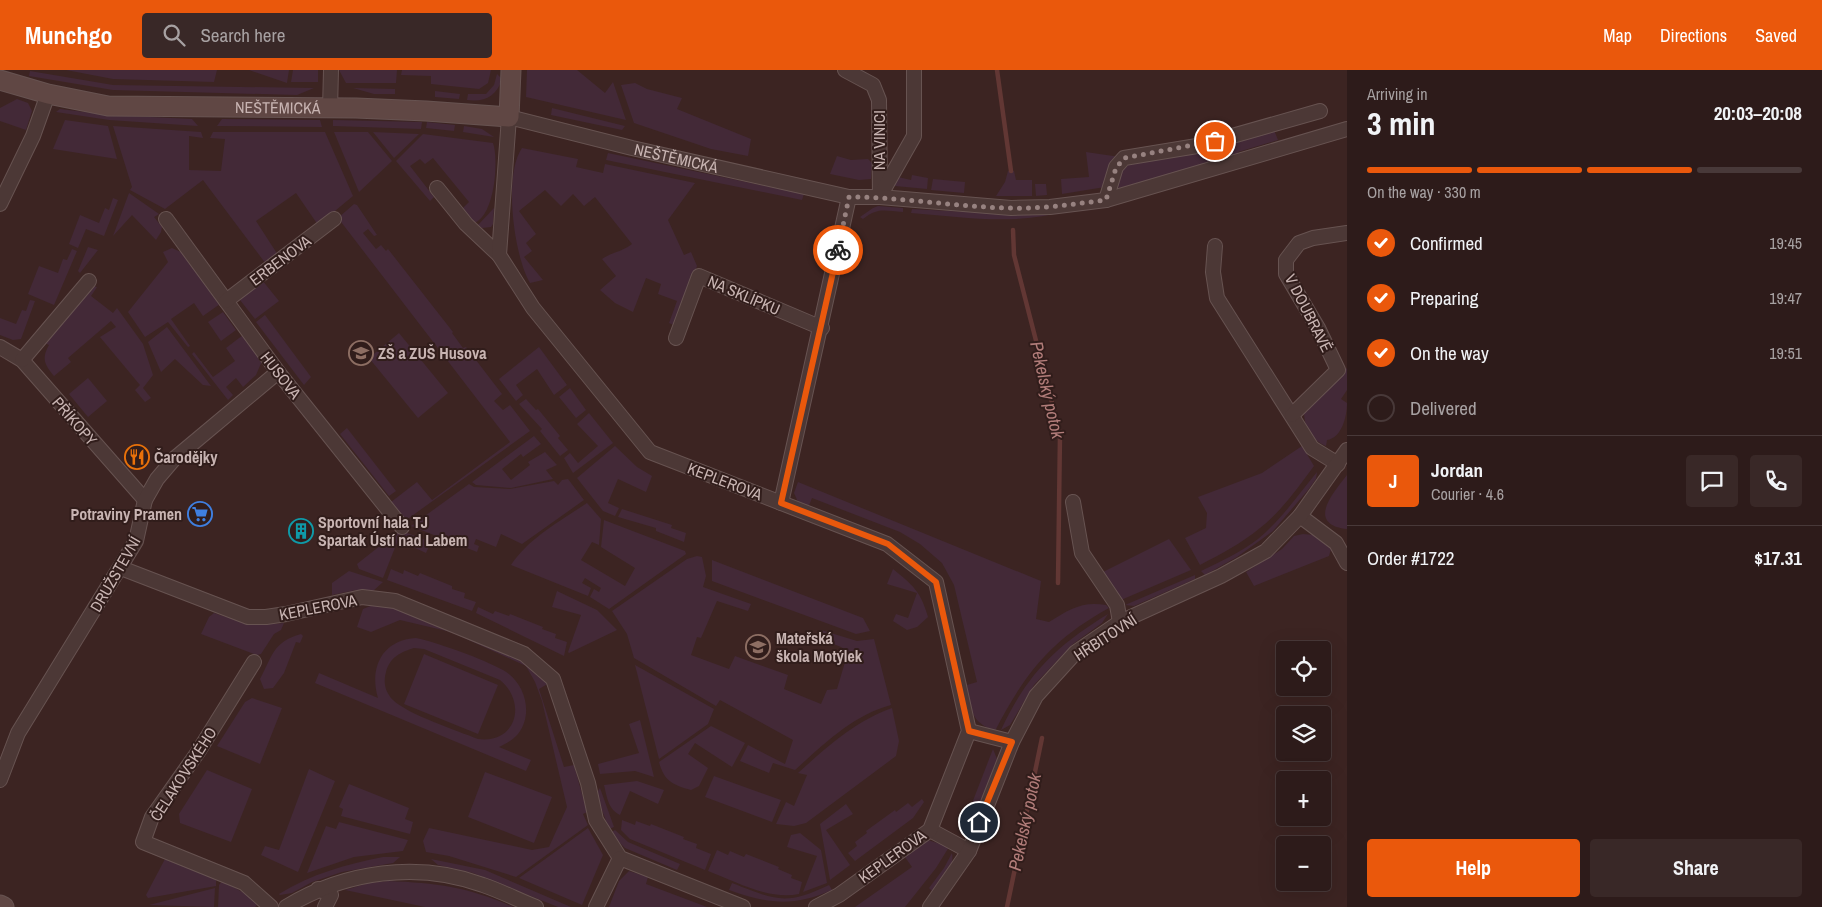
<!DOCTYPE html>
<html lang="en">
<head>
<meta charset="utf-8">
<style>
  body { margin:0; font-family:"Archivo Narrow",sans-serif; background:#392827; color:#f1f3f6; height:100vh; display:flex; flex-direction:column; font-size:19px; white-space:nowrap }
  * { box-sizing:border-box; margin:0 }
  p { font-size:16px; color:#a7a1a2 }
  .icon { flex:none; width:28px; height:28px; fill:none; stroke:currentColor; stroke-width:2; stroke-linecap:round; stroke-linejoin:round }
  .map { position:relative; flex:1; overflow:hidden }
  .drawer { display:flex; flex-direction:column; background:#2d1b1a; width:475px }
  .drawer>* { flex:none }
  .fabs { position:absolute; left:1276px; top:571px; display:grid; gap:10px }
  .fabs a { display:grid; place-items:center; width:55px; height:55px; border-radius:5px; background:#2d1b1a; box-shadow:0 5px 20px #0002,0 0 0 1px #483939; font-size:25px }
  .pin { position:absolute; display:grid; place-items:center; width:42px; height:42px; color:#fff; margin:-21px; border:2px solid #fff; border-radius:50%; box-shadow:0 1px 5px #0007 }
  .courier { position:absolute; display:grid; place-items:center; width:50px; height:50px; margin:-25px; border:4px solid #ea580c; border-radius:50%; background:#fff; color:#222; box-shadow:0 1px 6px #0007 }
  .head em { font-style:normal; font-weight:700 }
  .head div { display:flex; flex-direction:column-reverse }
  .head { display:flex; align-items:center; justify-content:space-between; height:85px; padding:0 20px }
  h1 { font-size:32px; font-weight:700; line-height:38px }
  .bar { display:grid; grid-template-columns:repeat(4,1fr); gap:8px 5px; align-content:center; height:60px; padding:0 20px }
  .bar i { height:6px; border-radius:4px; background:#483939 }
  .bar .on { background:#ea580c }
  .bar p { grid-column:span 4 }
  .line { display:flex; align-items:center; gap:12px; padding:0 20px; border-top:1px solid #483939 }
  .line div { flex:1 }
  .round { display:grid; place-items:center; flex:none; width:52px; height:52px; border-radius:5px; background:#392827 }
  ol { padding:0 20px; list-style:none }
  li { display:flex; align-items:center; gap:15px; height:55px }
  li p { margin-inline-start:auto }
  li .icon { padding:5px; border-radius:50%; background:#ea580c; color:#fff; stroke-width:4 }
  li:last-child { color:#a7a1a2 }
  li i { width:28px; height:28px; border:2px solid #483939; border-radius:50% }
  .cta { display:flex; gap:10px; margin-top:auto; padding:10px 20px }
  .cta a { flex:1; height:58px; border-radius:5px; background:#ea580c; color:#fff; font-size:20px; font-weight:700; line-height:58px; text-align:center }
  .cta a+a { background:#392827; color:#f1f3f6 }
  header { display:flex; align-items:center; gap:30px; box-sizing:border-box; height:70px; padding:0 25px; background:#ea580c; color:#fff }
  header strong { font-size:24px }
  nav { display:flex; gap:28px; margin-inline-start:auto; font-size:18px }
  .search { width:350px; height:45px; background:#392827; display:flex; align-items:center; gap:12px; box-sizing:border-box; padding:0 18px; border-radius:5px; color:#a7a1a2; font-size:19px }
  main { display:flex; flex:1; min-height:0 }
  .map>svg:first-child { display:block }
</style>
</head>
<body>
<header>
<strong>Munchgo</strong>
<div class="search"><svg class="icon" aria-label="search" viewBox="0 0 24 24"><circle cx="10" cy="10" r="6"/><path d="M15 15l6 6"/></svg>Search here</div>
<nav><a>Map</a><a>Directions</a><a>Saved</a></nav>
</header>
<main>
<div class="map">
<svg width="1347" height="837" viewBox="0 0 1347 837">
  <rect width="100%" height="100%" fill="#3c2422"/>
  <g fill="#432937" fill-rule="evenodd">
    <polygon points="66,0 217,0 214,12 113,9"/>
    <polygon points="249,0 289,0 287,13"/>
    <polygon points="293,0 318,0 318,12 291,12"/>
    <polygon points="339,0 397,0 396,13 346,13"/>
    <polygon points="402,0 491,0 488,13 479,19 431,14 431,6 401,5"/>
    <polygon points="527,0 577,0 605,23 613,12 626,50 526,27"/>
    <polygon points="30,1 113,15 314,18 297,25 113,20 29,6"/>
    <path d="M497,4L502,9C496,27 485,32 467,30L468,24H486L494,15Z"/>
    <polygon points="635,13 647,19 682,28 677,39 751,69 748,86 711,79 634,53 621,15"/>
    <polygon points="353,18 395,19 395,24 374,24"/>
    <polygon points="435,21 460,24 459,29 435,27"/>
    <polygon points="17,29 28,33 32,41 26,60 0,51 0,38"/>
    <polygon points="552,38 625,56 622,60 551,45"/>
    <polygon points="60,39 110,45 192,49 198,56 109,50 56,42"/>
    <polygon points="222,49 320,50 322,57 217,56"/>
    <polygon points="65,50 108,56 117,89 53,79"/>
    <polygon points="333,50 422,52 421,59 333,56"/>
    <polygon points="427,52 455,55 454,61 426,58"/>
    <polygon points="113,56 201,62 203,68 189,66 189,100 221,101 225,69 210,68 213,62 325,62 353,126 318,155 296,123 256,151 278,185 266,194 203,110 165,139 130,120 132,117"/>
    <polygon points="464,56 482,59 494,67 463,62"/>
    <polygon points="1274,60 1278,70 1238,82 1238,85 1119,118 1115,116 1119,99 1126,91"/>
    <polygon points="334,62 368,62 392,91 359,122"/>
    <polygon points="373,62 419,64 394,88"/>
    <path d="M423,64L493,73C499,90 495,146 474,153L461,140L469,132L433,88L425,94L420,89L410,96L434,127L430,131L396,91Z"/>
    <path d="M522,78L578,89L576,97L603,103L605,94L695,113L668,150L684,185L691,182L697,196L676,256L669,253L677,231L658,224L661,214L646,208L633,242L615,233L600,220L616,206L602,189C612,182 622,182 632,174L595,127L584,136L573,124L561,136L545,120L519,141L536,164L526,173L532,181L524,187L543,210L530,213C514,186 503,105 522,78Z"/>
    <polygon points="1086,82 1120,87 1105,117 1062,124 1061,109 1089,107"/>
    <polygon points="608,83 804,124 802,130 606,90"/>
    <polygon points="837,86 851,90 868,89 872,93 871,109 859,110 830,104"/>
    <polygon points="1008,101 1014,101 1016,110 1032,110 1032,126 996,126 1005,112"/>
    <polygon points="912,105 928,108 927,119 895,116 894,111 898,107 911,110"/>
    <polygon points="933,109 965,112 964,123 931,120"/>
    <polygon points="1035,114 1046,114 1047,125 1036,126"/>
    <polygon points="129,123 159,144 154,147 162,157 161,162 156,170 132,145 113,166"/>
    <polygon points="113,128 118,130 104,166 86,159 78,178 69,174 80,145 99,153 105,138 109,140"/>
    <polygon points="354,134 357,135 377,165 374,166 368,159 363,163 376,179 381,175 386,181 388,179 453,262 452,263 463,278 466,277 502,324 494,331 503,340 510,335 530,361 409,448 403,448 391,432 417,412 432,430 510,372 338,148"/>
    <path d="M878,136L903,138V142C885,141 878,137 863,149L860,147L873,138Z"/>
    <polygon points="494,138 493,154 491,157 482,158 478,155"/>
    <path d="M912,139L1006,144L1065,141C1015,156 963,147 911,143Z"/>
    <polygon points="88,177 98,180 80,203 78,201"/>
    <polygon points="172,178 181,182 220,234 203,246 194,233 171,249 190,276 188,277 168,252 145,267 128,242 168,192 163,182"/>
    <polygon points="72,179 77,181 54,235 28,224 39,196 58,203 63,189 67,190"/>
    <polygon points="262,210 279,231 255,249 240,230 241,226"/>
    <path d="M93,216L97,217L91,226L113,243L117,238L143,274L153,305L143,318L151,328L145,332L135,320L140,315L100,267L116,257L111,251L68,288L71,292L54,306C45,295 41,289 49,275L45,273Z"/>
    <polygon points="30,230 35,231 21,269 13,270 0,265 0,248 16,254 22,240 26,241"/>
    <polygon points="223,242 236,260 221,271 208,252"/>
    <polygon points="265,245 311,307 304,315 256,252"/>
    <polygon points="167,257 211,316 203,315 175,289 161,302 148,272"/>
    <polygon points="399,263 448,323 418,348 369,288"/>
    <polygon points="243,265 262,291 256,305 243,317 236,308 226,317 233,325 228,330 192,284 194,282 213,307 235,291 226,278"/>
    <polygon points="539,277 567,315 554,325 537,299 516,315 523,325 516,331 499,309"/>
    <path d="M1347,298V320L1341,329L1347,333C1347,346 1342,368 1327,370L1326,376C1311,370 1304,357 1304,342Z"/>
    <polygon points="88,308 107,331 88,347 69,324"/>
    <polygon points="570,318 586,340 576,348 559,327"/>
    <polygon points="526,329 536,340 538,339 560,366 558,368 568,380 560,386 540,361 542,359 519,334"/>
    <polygon points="589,343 613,373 573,403 564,388 570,383 578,393 598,376 577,354"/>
    <polygon points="347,358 396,421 389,426 340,364"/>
    <polygon points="534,366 541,374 523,387 521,384 502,399 511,410 530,395 528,392 545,382 557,395 546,400 553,409 511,418 476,415 472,412"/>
    <polygon points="615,376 637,397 652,406 646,422 618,409 608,433 619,438 615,446 603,441 577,408"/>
    <path d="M1302,376L1314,396C1298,417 1282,441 1260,458C1242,473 1221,484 1200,495L1185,468L1206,458L1207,443L1198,427L1262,403Z"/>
    <path d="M1317,402L1316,409L1308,420L1273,461L1237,487L1205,505L1201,501C1220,492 1241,482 1258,469C1281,450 1298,425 1317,402Z"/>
    <path d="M1347,405V459C1305,454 1334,422 1347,405Z"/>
    <polygon points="568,409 584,430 522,474 501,464 496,477 476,469 474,474 479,476 477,482 411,456 469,414 474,417 510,419 554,411 558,415 562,410"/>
    <path d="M798,412L1041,511L1036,549L1049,552C1070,539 1082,531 1106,535L1109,538C1051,570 1025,603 995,661C969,651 972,640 967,615L977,612L954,515L942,493L920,474L900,462L812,428L808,438L798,432L794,423Z"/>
    <path d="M587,433L601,449L599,475L592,472L581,490L625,516L635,498L601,477L604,450L685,481L686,484L609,539L590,527L594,519L599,522L601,518L585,508L582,513L591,518L588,526L511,495C530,467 559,452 587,433Z"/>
    <polygon points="622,439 672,455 671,458 686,463 684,472 656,461 656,458 618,447"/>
    <polygon points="402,461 431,472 426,483 398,470 383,508 359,499 357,494 395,464"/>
    <polygon points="1303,464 1314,465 1331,479 1329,486 1254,516 1246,502 1282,479 1294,466"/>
    <polygon points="1169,469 1191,500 1121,530 1103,502"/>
    <path d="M697,486L702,487L706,506L703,517L751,534L748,541L717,531L701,568L697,567L691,585L729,599L735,586L788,605L784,619L821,634L827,620L837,619L848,582L841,577L818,568L821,560L857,571L874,569L891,635C853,645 824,674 795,700L773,693L769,703L740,691L748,675L785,694L793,670L720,630L716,636L634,588L627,564L612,541L687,489Z"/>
    <polygon points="712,490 863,548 870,561 856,564 712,511"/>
    <polygon points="391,499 403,504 404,500 418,506 420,503 452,516 452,519 465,523 464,528 476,532 472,541 387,510"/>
    <path d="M893,499C913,515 921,522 928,547L917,557L907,560L893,551L896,544L908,548L917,523L887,514Z"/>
    <polygon points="349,501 383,512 373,521 356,520 332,525 332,513"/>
    <polygon points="1195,505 1195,509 1134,536 1125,535"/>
    <polygon points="557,521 597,540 617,560 569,583 568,582 581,545 552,537"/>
    <polygon points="373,535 398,538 517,587 549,613 539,619 564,697 574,695 587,742 583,744 588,755 516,807 449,786 426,782 423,771 429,758 532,780 549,777 567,737 542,631 535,612 526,596 451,562 400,550 371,562 357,557 363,539"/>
    <polygon points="478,537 493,544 495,541 509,546 510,544 543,557 542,559 556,564 555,568 567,572 564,586 476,543"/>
    <path d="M214,543C238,551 258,556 284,553L281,560L274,564L261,584L257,585L201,564L209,547Z"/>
    <path d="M1108,544L1102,553L1073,574L1034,615L1010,655L1001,660C1027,604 1056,576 1108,544Z"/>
    <path d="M301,564L303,566L300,573L296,572L284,603L273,618L264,619L260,609C273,585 273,572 301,564Z"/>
    <path d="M416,568C439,573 483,589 503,600C525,612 534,644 518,664C513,670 505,674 499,677L531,690L526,701L315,613L319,603L378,628C369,598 382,570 416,568ZM414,578L424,579L500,610C527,632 517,674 478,669C458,661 407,644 393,630C385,622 383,612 386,602C390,587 401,582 414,578Z"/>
    <polygon points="424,584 498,615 478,664 404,634"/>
    <polygon points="635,595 714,639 708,654 659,689"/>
    <polygon points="252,628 282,638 260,694 217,676 245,632"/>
    <path d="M892,638L899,671L896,686L806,753L794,756L776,754L786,732L794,736L807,705L798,703C827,677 855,651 892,638Z"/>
    <polygon points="640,650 654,707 635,701 600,704 598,694 639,683 629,654"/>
    <path d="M711,656L745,673L732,697L695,673L688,684L708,698L699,716L691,720C673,715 664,711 659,692Z"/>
    <polygon points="993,679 997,689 976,743 969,741"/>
    <polygon points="309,699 335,711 298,802 261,785 265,776 279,780"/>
    <polygon points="207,700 252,719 231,772 180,753 179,744"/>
    <polygon points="485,702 552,727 534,773 468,747"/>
    <polygon points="714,706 781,730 772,752 705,727"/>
    <path d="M637,711L664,720L658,734L630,721L620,745C608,739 607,727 604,715Z"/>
    <polygon points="349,714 409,738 405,749 413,752 410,764 341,746 343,739 339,737"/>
    <polygon points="600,718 614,757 609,759 596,724"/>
    <polygon points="922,729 924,732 913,748 855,791 848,783 857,776 855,772 867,763 866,761 895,740 896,742 908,733 912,737"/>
    <polygon points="846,734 853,744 826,760 850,795 830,810 820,754"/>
    <polygon points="622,750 635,755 636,751 650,756 651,754 684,767 683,769 697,774 696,778 711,784 705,800 630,769 621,760"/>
    <polygon points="339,752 408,770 403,781 354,787 307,803 326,756 336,759"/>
    <polygon points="588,758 603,785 582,835 519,808"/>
    <polygon points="615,760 628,772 680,794 677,800 625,778 610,763"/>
    <polygon points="800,763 821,780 827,813 803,822 817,786 787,777 791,765"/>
    <polygon points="928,770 949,777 936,798 905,837 855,837 912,797 905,787"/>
    <path d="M717,780L728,785L730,781L744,787L746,784L779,797L778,799L792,805L791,808L802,812L799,824C768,830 737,812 708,801Z"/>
    <path d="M952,783C955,798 942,810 933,822L929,818L944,798Z"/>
    <path d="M383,787H400L393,793L342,802L312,812L292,823L280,825L279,824C311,804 347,794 383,787Z"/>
    <polygon points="165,789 216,809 216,816 148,828 146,825"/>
    <polygon points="431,789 485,800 571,837 558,837 473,803 438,795"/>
    <polygon points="629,801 648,807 646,814 707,837 609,837 619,811"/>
    <polygon points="222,811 248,825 257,835 255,837 218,837 219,815"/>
    <path d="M388,811C438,813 468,817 513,837H425L345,820L369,813Z"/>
    <path d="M732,813C776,830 785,836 829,815L832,820C794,837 768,834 729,820Z"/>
    <polygon points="215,818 214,837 149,835"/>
  </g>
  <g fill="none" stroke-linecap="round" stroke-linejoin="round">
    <g stroke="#623734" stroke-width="4.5">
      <polyline points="997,0 1011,101"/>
      <polyline points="1013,160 1014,185 1060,364 1058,513"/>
      <polyline points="1007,837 1042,668"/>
    </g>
    <defs>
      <g id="street">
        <polyline points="845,0 873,15 879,30 880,127"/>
        <polyline points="330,39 331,0"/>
        <polyline points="437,118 466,154 499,185"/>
        <polyline points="880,126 914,66 914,0"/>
        <polyline points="1106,130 1116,97 1124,88 1197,76 1320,41"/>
        <polyline points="0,134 33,66 48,24"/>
        <polyline points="166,149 278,302 402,457"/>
        <polyline points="1215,176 1213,202 1217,228 1312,378 1338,394"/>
        <polyline points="226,231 334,149"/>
        <polyline points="676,268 699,206 822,258"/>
        <polyline points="0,277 22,290 145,430"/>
        <polyline points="22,290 89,211"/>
        <polyline points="1292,345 1338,300 1318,258 1286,204 1286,190 1299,173 1313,168 1347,163"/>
        <polyline points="1073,432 1082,483 1117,535 1120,552"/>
        <polyline points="781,433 849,127"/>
        <polyline points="1300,446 1336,473 1347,493"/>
        <polyline points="121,498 248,547 266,547 286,544 362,527 395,531 524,584 553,609 588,713 596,750 620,788 743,837"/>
        <polyline points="254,592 198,682 152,747 143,772 244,813 271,837"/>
        <polyline points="969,661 1012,672"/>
        <polyline points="0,710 18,663 136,471 145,430 157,409 174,389 278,302"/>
        <polyline points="930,760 969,781"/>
        <polyline points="318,819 331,825 325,837"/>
        <path d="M286,837C345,801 418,791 483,815C501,821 518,830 536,837"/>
        <polyline points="596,837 620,788"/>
        <path id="s1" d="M816,837L839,825L930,760L969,661L936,512L887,474L650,382L533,238L499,185L509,47L632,78L849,127H880L1011,138L1050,137L1106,130L1347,59"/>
        <polyline points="930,837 969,781 1012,672 1036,626 1076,582 1120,552 1221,506 1266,481 1300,446 1347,380"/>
      </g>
      <g id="secondary">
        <path id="s2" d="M0,10L48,24L108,36L356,38L426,41L509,47L511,0"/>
        <polyline points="0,835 4,837"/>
      </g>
    </defs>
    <use href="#street" stroke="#675351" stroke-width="16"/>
    <use href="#secondary" stroke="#675351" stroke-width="21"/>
    <use href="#street" stroke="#4c3836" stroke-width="14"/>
    <use href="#secondary" stroke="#604744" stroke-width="19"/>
  </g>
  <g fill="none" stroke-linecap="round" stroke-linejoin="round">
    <path stroke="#978280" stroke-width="5" stroke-dasharray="0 9" d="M838,180L849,127C903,127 956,137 1010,138C1042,139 1074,134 1106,130L1116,98L1124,88L1215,71"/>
    <polyline stroke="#ea580c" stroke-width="6" points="838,180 781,433 888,474 936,512 969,661 1012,672 979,752"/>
  </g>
  <defs>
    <symbol id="school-ring" viewBox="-11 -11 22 22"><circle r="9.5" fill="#311d1b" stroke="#8d6e63" stroke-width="1.5"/><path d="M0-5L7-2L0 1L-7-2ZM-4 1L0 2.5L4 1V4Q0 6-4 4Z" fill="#8d6e63"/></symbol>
    <symbol id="restaurant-ring" viewBox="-11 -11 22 22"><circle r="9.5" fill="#311d1b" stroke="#e8710a" stroke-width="1.5"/><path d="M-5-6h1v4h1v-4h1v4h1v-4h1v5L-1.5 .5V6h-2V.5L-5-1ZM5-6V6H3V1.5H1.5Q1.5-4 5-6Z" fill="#e8710a"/></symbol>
    <symbol id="supermarket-ring" viewBox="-11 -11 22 22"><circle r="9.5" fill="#311d1b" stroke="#3f7fe0" stroke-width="1.5"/><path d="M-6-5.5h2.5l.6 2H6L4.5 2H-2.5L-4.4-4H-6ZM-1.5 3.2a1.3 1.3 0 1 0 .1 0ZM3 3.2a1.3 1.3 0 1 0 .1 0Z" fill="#3f7fe0"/></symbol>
    <symbol id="building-ring" viewBox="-11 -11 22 22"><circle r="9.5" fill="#311d1b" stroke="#0f9aa8" stroke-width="1.5"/><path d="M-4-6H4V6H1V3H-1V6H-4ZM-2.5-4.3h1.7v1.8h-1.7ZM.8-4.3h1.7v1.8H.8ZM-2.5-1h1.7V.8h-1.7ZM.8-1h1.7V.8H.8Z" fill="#0f9aa8"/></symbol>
  </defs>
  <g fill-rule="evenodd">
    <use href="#school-ring" x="347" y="269" width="28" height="28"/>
    <use href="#restaurant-ring" x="123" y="373" width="28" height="28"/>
    <use href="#supermarket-ring" x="186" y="430" width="28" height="28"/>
    <use href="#building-ring" x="287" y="447" width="28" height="28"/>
    <use href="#school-ring" x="744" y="563" width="28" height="28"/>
  </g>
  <g text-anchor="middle" stroke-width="4" stroke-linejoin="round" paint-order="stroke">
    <g font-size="16" fill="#c8b4b2" stroke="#311d1b">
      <text dy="6" stroke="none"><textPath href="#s2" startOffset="281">NEŠTĚMICKÁ</textPath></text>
      <text transform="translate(879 70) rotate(-90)" y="6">NA VINICI</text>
      <text dy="6" stroke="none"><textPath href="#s1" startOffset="1272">NEŠTĚMICKÁ</textPath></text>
      <text transform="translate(280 190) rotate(-37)" y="6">ERBENOVA</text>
      <text transform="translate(744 225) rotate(23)" y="6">NA SKLÍPKU</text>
      <text transform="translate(1309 243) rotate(63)" y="6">V DOUBRAVĚ</text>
      <text transform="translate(281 305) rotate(52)" y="6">HUSOVA</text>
      <text transform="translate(75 351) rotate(49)" y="6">PŘÍKOPY</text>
      <text transform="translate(725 411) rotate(21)" y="6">KEPLEROVA</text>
      <text transform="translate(115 504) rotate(-60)" y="6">DRUŽSTEVNÍ</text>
      <text transform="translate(318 537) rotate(-11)" y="6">KEPLEROVA</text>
      <text transform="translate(1105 567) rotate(-33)" y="6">HŘBITOVNÍ</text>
      <text transform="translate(183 704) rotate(-57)" y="6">ČELAKOVSKÉHO</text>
      <text transform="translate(892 786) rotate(-36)" y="6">KEPLEROVA</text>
    </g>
    <g font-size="16" font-weight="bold" fill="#c8b4b2" stroke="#311d1b" text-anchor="start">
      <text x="378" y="289">ZŠ a ZUŠ Husova</text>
      <text x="154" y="393">Čarodějky</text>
      <text x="182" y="450" text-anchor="end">Potraviny Pramen</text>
      <text x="318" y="458">Sportovní hala TJ<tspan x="318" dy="18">Spartak Ústí nad Labem</tspan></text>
      <text x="776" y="574">Mateřská<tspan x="776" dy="18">škola Motýlek</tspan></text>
    </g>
    <g font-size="18" font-style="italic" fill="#b17c79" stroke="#311d1b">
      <text transform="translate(1047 320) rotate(77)" y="6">Pekelský potok</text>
      <text transform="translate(1025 752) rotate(-78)" y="6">Pekelský potok</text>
    </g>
  </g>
</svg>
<div class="fabs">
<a><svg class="icon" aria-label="locate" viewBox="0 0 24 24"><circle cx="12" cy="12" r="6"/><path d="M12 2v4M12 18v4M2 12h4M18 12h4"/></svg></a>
<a><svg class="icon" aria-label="layers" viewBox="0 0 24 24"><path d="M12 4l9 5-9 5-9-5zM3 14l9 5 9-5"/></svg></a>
<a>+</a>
<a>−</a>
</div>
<div class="pin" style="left:1215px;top:71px;background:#ea580c"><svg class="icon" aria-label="bag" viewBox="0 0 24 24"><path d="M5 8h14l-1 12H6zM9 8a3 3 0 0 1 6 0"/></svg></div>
<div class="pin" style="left:979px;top:752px;background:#1f2937"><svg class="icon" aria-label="home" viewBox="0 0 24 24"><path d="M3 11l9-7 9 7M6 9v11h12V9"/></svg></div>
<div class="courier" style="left:838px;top:180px"><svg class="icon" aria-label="bike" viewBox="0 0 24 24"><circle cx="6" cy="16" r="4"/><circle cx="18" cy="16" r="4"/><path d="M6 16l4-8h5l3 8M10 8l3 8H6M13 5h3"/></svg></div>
</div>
<section class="drawer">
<div class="head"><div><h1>3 min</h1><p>Arriving in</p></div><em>20:03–20:08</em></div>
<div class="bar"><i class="on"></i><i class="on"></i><i class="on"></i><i></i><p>On the way · 330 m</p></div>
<ol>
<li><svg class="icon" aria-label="check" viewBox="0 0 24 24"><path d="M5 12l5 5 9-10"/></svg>Confirmed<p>19:45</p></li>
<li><svg class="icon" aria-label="check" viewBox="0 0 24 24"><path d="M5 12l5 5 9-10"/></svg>Preparing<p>19:47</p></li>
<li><svg class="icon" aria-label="check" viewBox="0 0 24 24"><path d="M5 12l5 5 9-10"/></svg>On the way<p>19:51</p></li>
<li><i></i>Delivered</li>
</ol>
<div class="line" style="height:90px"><b class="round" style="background:#ea580c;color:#fff">J</b><div><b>Jordan</b><p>Courier · 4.6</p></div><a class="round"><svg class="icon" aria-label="chat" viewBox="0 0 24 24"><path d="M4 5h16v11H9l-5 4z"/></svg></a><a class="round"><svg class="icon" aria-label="phone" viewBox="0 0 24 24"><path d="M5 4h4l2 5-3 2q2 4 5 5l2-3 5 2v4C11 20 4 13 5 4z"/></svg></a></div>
<div class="line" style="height:65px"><div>Order #1722</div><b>$17.31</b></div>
<div class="cta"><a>Help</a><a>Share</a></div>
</section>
</main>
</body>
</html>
